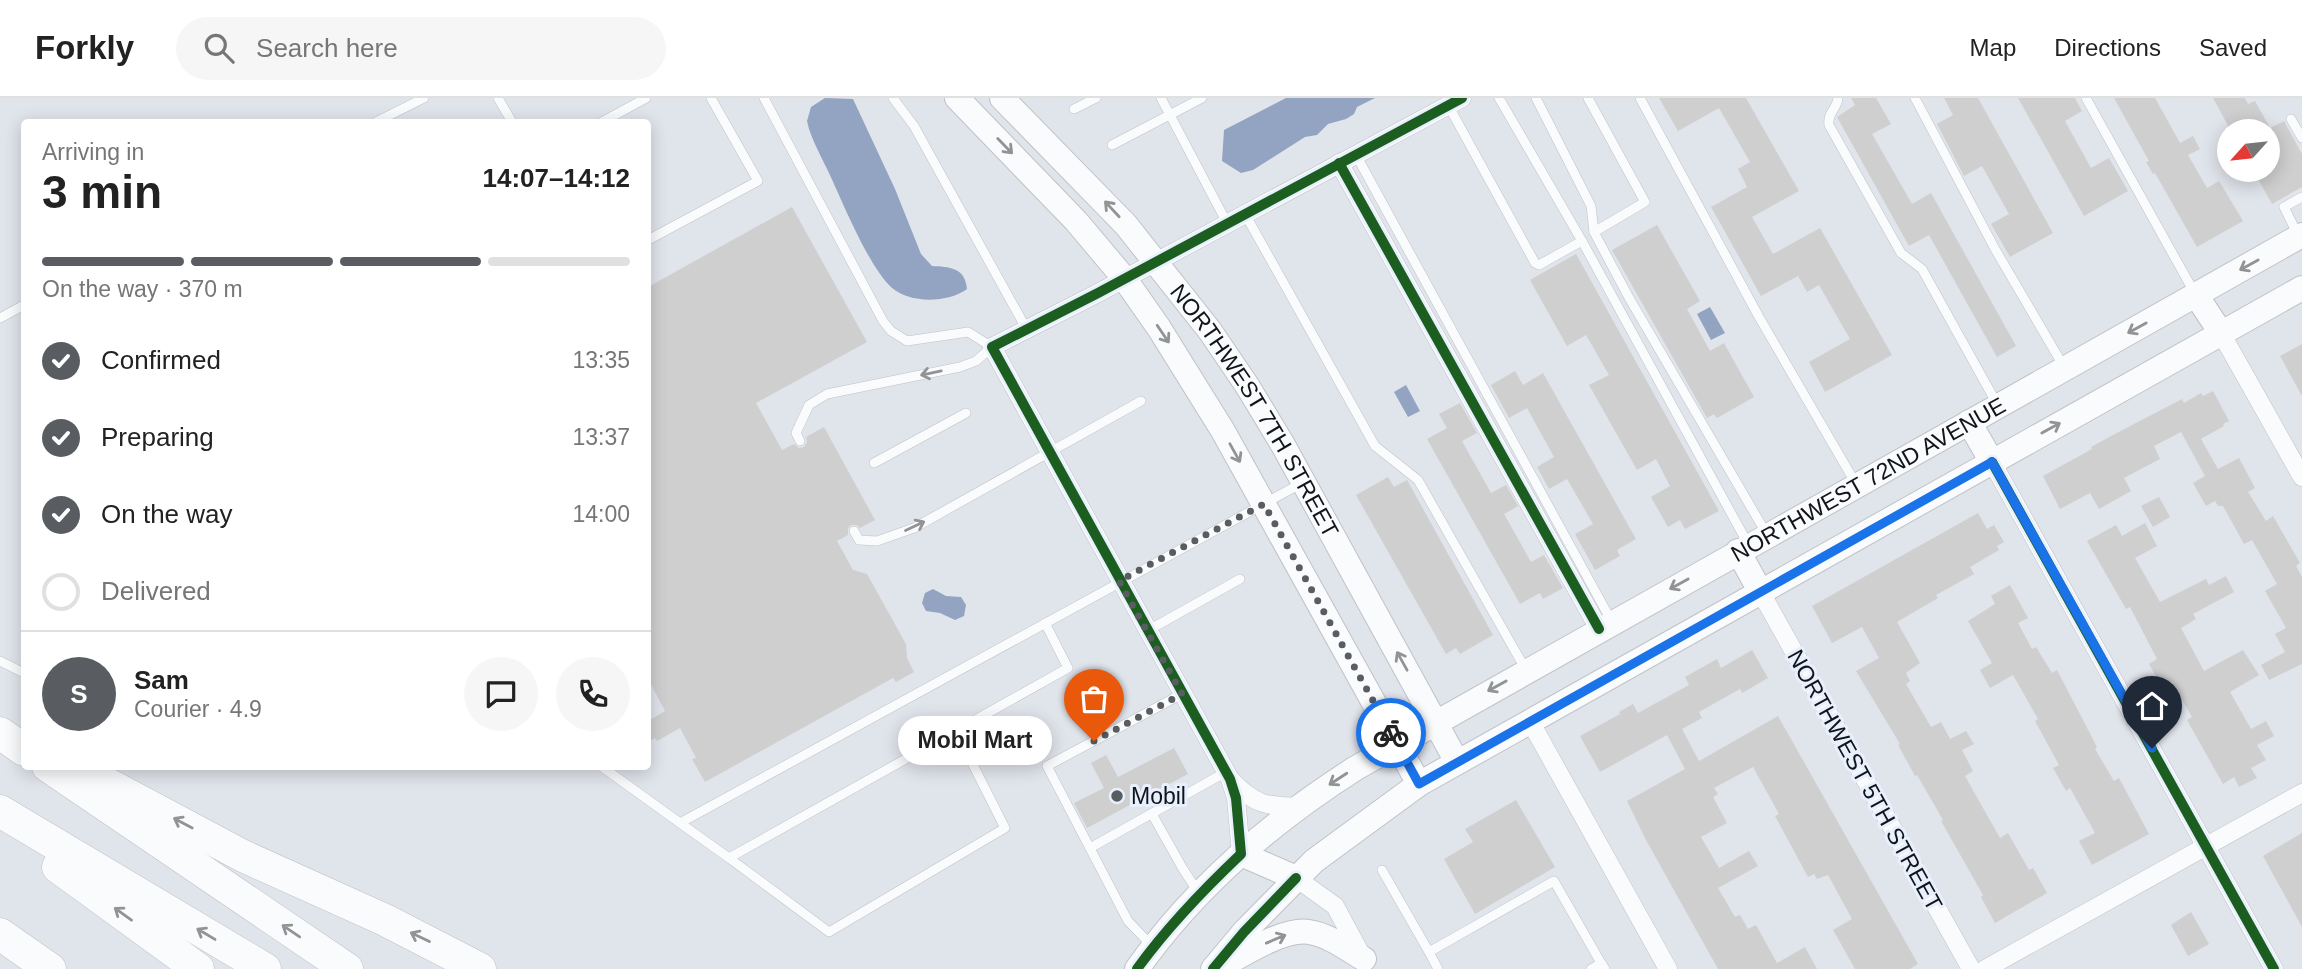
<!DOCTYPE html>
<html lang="en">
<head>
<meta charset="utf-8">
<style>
  body { margin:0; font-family:Helvetica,sans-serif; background:#f6f6f6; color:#222; height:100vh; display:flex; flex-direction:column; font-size:26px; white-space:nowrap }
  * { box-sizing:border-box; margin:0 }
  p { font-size:23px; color:#767676 }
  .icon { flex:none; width:38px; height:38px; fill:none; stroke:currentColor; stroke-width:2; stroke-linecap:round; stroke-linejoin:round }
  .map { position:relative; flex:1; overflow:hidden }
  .drawer { position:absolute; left:21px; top:21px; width:630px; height:651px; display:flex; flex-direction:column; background:#fff; border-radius:7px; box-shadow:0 4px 18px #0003 }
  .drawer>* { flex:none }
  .needle { width:46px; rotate:243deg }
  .fabs { position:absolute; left:2217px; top:21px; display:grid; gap:14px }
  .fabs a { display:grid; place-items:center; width:63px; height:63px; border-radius:50%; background:#fff; box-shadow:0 4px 18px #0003; font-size:35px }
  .pin { position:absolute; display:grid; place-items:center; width:60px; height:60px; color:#fff; margin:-72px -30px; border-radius:50% 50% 50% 0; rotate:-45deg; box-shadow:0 0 7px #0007 }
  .pin .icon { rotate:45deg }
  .courier { position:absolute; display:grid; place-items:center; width:70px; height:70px; margin:-35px; border:5px solid #1a73e8; border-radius:50%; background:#fff; color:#222; box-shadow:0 2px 9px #0007 }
  .bubble { position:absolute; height:49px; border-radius:24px; background:#fff; box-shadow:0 4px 18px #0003; font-size:23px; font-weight:600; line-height:49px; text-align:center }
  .overview em { font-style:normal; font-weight:600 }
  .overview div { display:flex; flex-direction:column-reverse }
  .overview { display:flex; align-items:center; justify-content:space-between; height:119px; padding:0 21px }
  h1 { font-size:46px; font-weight:600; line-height:52px }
  .bar { display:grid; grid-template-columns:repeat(4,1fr); gap:10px 7px; align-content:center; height:84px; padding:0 21px }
  .bar i { height:9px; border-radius:5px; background:#e0e0e0 }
  .bar .active { background:#595d62 }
  .bar p { grid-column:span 4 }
  .line { display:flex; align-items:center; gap:18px; padding:0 21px; border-top:2px solid #e0e0e0 }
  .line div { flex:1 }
  .round { display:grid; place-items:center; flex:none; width:74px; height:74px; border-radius:37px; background:#f6f6f6 }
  ol { padding:0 21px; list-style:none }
  li { display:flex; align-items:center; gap:21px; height:77px }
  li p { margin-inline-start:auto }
  li .icon { padding:7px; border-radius:50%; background:#595d62; color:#fff; stroke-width:4 }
  li:last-child { color:#767676 }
  li i { width:38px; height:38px; border:4px solid #e0e0e0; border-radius:50% }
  header { display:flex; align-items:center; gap:42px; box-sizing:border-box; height:98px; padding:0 35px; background:#fff; border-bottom:2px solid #e0e0e0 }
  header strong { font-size:33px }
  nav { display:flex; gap:38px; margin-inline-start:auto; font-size:24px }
  .search { width:490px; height:63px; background:#f6f6f6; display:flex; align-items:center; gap:18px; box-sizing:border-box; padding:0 24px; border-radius:38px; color:#767676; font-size:26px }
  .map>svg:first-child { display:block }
</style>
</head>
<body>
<header>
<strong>Forkly</strong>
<div class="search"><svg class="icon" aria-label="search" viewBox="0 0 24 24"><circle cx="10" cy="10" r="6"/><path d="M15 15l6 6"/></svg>Search here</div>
<nav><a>Map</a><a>Directions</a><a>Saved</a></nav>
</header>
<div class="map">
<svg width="2302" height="871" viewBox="0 0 2302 871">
  <rect width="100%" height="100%" fill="#e0e4eb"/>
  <g fill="#92a4c2">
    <path d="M825,0L853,1L895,91L921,156L932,168C949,169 965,169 967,191C948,205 909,206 891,189C868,167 843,105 829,75C822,60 814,46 809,31L807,23L811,9Z"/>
    <polygon points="1286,0 1375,0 1357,9 1354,16 1346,21 1328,26 1317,37 1305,39 1253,72 1241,75 1222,63 1224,32"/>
    <polygon points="1710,209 1725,235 1711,242 1697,216"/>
    <polygon points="1406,287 1420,313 1408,319 1394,294"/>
    <polygon points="933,491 946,498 961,499 966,507 964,518 955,522 940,515 926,513 922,505 925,495"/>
  </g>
  <g fill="#d0cfd0">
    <polygon points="1659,0 1746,0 1799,93 1752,119 1773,156 1820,130 1892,257 1825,294 1809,264 1850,241 1819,187 1807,194 1798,178 1761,198 1711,109 1747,89 1738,71 1750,64 1719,10 1678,33"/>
    <polygon points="1851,0 1876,0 1891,26 1872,36 1912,106 1931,95 2016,248 1997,259 1929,137 1909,148 1837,19 1855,7"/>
    <polygon points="1944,0 1978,0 2053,135 2010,159 1991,126 2009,116 1982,68 1964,78 1937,26 1953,17"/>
    <polygon points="2018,0 2075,0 2082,13 2065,23 2091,70 2109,60 2128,93 2084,118"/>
    <polygon points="2114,0 2155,0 2180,45 2193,38 2200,51 2188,57 2207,90 2219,83 2243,123 2197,149 2155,75 2153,76 2146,64 2149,63"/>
    <polygon points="2213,0 2245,0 2248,6 2255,3 2270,30 2284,23 2302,56 2302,89 2272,106 2253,72 2268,72 2268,33 2231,33"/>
    <polygon points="792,109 867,244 756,305 782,352 794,346 799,350 804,349 807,344 806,339 824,329 875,422 860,430 857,427 851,427 848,430 848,437 837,443 853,472 867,476 906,546 907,560 914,574 896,584 893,580 705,684 692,661 696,660 680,630 657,643 655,640 648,644 648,623 665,613 648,581 648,189"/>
    <polygon points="1657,127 1700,203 1687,211 1710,253 1724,245 1754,299 1717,320 1714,316 1707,320 1612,152"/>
    <polygon points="1576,156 1719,413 1685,431 1680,422 1668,429 1651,399 1670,388 1656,361 1637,372 1589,287 1609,277 1586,237 1567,248 1530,182"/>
    <polygon points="2302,246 2302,298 2280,258"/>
    <polygon points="1515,273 1523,287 1543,275 1636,441 1617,452 1620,458 1595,472 1575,436 1593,426 1567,381 1549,391 1537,369 1554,359 1527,310 1509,320 1491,287"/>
    <polygon points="2213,293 2229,323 2223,326 2224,328 2201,341 2218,371 2239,360 2255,390 2248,394 2266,423 2273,418 2300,465 2296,468 2302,479 2302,566 2269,582 2261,567 2285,554 2275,536 2286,530 2265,493 2277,486 2252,442 2244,446 2223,408 2218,408 2215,403 2206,408 2193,385 2205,378 2181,334 2154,348 2160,361 2124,380 2131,393 2099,411 2090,395 2060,411 2043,378 2092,351 2091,349 2113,337 2182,301 2184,305 2201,295 2203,298"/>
    <polygon points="1460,305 1477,335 1462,343 1491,395 1506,387 1518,408 1504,416 1531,464 1544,457 1563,490 1543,501 1540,495 1520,506 1427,341 1447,330 1439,316"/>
    <polygon points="1388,379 1394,389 1407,382 1493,537 1460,556 1456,550 1446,556 1356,397"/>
    <polygon points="2159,399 2170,419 2153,429 2141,408"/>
    <polygon points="1978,415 1987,431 1994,427 2004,444 1997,448 1999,452 1970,469 1974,476 1936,497 1938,500 1897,524 1920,565 1906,575 1910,583 1906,586 1931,629 1941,624 1950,641 1966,633 1974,646 1962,652 1973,673 1965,678 2000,740 2008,735 2029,772 2033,770 2047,795 1995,825 1981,799 1983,797 1941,723 1943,722 1917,677 1915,678 1898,647 1900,646 1856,573 1879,560 1862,529 1832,545 1812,508"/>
    <polygon points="2145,425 2157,448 2135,460 2160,504 2206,481 2209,487 2226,478 2234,494 2193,516 2196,521 2181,530 2204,573 2243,552 2259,577 2230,594 2251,631 2266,623 2274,638 2257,647 2266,662 2251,670 2257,680 2239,689 2234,679 2223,686 2187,622 2192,619 2172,584 2162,589 2149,566 2157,561 2130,509 2126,511 2087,443 2116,427 2122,438"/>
    <polygon points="2010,487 2028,520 2018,525 2032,551 2036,549 2052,575 2057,572 2097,649 2095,651 2114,683 2119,680 2149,736 2092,767 2079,743 2095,735 2070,690 2066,693 2053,670 2059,667 2035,623 2038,621 2013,577 1990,590 1980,572 1992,565 1968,523 1995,506 1991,498"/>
    <polygon points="1752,552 1768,580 1742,595 1740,591 1699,614 1702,620 1682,631 1699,663 1778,618 1918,866 1910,871 1855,871 1833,832 1852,821 1828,777 1817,781 1814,776 1808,779 1775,718 1779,716 1753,669 1714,690 1718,696 1713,699 1727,725 1701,739 1719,770 1749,753 1758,768 1718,790 1735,819 1740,817 1748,831 1756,827 1777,865 1805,849 1817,871 1718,871 1646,742 1627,703 1685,671 1668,639 1667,637 1600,674 1580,638 1620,616 1619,614 1633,606 1638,615 1689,587 1685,579 1717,561 1721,570"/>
    <polygon points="1174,650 1188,676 1087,730 1074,705 1104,690 1091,665 1106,657 1118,679"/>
    <polygon points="1516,702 1555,769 1475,816 1444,761 1473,744 1465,731"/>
    <polygon points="2302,735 2302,829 2263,758"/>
    <polygon points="2191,814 2209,846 2188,858 2171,827"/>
  </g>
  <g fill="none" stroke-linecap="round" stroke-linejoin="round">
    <defs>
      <g id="service">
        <polyline points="498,0 512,24"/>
        <polyline points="764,0 883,223 891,233 907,243 968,234 992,249 976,263 960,269 827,296 809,307 796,335 800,343"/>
        <polyline points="893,0 914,28 1027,232"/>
        <polyline points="1161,0 1227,125"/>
        <polyline points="1499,0 1582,143 1748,446"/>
        <polyline points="1536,0 1591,108 1594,134 1628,198 1766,435"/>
        <polyline points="1588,0 1645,104 1594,134"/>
        <polyline points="1640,0 1759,219 1856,386"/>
        <path d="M1838,0C1837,11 1827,15 1829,27L1901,155L1922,171L1997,306"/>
        <polyline points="1915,0 1995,151 2064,269"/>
        <polyline points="2086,0 2194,194"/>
        <polyline points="1448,7 1535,165 1539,167 1582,143"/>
        <polyline points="1074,11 1096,0"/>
        <polyline points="2291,21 2302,40"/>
        <polyline points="376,24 424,0"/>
        <polyline points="602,24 646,0"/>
        <polyline points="1112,47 1202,0"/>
        <polyline points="1356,57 1612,524"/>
        <polyline points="1245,116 1375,348 1418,382 1526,572"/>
        <polyline points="2298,137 2284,109 2302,99"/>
        <polyline points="648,142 758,83 711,0"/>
        <polyline points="0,220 24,207"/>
        <polyline points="874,365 966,315"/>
        <polyline points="854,433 859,442 877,443 914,430 1141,303"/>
        <polyline points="1147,533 1240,481"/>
        <polyline points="0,563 24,575"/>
        <polyline points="601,668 680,725 1302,385"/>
        <polyline points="1152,716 1183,771 1198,794"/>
        <polyline points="680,725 729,760 1068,570 1045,525"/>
        <polyline points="1090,750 1226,674"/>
        <polyline points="729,760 829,834 1005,730 956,633"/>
        <polyline points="1382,772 1429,854 1554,783 1601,865"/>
        <polyline points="1151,847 1128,823 1047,668 1182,596"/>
        <polyline points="1429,854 1438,871"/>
        <polyline points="1591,871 1601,865 1605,871"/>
      </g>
      <g id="minor">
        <polyline points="1339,65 1599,531"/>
        <polyline points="2221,235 2302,379"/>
        <polyline points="1992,364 2274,871"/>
        <polyline points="1760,493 1971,871"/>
        <polyline points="1530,623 1668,871"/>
        <path d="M1232,683C1255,707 1266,708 1298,709"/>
        <polyline points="1241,756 1236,700 1230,681 992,249 1098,195 1462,0"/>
        <polyline points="1296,780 1335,808 1362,858"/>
        <polyline points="1985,871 2302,695"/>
      </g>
      <g id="secondary">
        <polyline points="957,0 1076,123 1124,180 1159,230 1223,333 1419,686"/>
        <path id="s1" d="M1002,0L1126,127L1210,233L1248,289L1283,347L1457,664"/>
        <polyline points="2196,197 2221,235"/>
        <polyline points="1969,324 1992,364"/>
        <polyline points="1738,453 1760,493"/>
        <polyline points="1241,756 1296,780"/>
        <path d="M1222,868C1244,856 1284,830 1309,834C1329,837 1347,851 1364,861"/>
        <path id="s2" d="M1137,871C1195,789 1271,724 1356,670L2302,137"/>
        <polyline points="1213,871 1244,834 1314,763 1419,686 2302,190"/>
      </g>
      <g id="motorway">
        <polyline points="0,635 24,652"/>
        <polyline points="48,668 347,871"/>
        <polyline points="74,668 243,758 385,822 480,871"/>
        <polyline points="0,713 265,871"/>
        <polyline points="58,769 198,871"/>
        <polyline points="0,836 50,871"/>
      </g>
    </defs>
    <use href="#service" stroke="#bfc2c7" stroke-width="10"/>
    <use href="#minor" stroke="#bfc2c7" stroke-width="19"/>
    <use href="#secondary" stroke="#bfc2c7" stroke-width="26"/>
    <use href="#motorway" stroke="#bfc2c7" stroke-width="33"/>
    <use href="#service" stroke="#fafbfc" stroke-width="9"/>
    <use href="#minor" stroke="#fafbfc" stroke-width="18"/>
    <use href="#secondary" stroke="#fafbfc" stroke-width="24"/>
    <use href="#motorway" stroke="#fafbfc" stroke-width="32"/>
    <defs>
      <g id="cycleway">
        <polyline points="1339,65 1599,531"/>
        <polyline points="1992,364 2274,871"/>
        <path d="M1137,871C1168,828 1203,792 1241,756L1236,700L1230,681L992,249L1098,195L1462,0"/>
        <polyline points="1213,871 1244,834 1296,780"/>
      </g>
    </defs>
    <use href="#cycleway" stroke="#e8f0fe" stroke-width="15"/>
    <use href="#cycleway" stroke="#1b5e20" stroke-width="10"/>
  </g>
  <defs><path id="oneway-shaft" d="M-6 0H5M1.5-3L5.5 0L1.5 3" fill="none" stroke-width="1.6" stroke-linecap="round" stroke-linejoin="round" transform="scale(1.75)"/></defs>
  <g stroke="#919395">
    <use href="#oneway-shaft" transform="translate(1005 48) rotate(46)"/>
    <use href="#oneway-shaft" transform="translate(1112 111) rotate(-133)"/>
    <use href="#oneway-shaft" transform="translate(2249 167) rotate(151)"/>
    <use href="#oneway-shaft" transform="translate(2137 230) rotate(151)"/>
    <use href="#oneway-shaft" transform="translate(1163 236) rotate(56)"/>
    <use href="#oneway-shaft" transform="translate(931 275) rotate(168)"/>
    <use href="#oneway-shaft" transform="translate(2051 330) rotate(-29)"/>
    <use href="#oneway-shaft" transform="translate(1235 355) rotate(61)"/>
    <use href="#oneway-shaft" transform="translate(915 428) rotate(-25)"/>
    <use href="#oneway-shaft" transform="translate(1679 486) rotate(151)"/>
    <use href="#oneway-shaft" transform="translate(1402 563) rotate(-119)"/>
    <use href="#oneway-shaft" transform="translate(1497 588) rotate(151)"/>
    <use href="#oneway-shaft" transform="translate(1338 681) rotate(147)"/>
    <use href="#oneway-shaft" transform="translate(183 725) rotate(-152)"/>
    <use href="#oneway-shaft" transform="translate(123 816) rotate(-144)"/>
    <use href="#oneway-shaft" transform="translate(291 833) rotate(-146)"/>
    <use href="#oneway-shaft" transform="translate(206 836) rotate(-149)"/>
    <use href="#oneway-shaft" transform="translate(420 839) rotate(-154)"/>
    <use href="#oneway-shaft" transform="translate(1276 841) rotate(-23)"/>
  </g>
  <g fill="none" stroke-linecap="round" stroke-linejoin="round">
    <polyline stroke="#595d62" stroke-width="7" stroke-dasharray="0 12.6" points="1094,643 1182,596 1119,483 1264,406 1391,635"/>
    <polyline stroke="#1a73e8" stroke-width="9" points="1391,635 1419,686 1992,364 2152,650"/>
  </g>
  <circle fill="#595d62" stroke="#e8f0fe" stroke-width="2.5" cx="1117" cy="698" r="7"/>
  <g text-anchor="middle" stroke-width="6" stroke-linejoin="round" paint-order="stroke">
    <g font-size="23" fill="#111418" stroke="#e8f0fe">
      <text dy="8" stroke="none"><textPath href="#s1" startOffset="404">NORTHWEST 7TH STREET</textPath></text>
      <text dy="8" stroke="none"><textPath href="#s2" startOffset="887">NORTHWEST 72ND AVENUE</textPath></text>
      <text transform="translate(1865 682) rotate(61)" y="8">NORTHWEST 5TH STREET</text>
    </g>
    <g font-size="23" fill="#111418" stroke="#e8f0fe" text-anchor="start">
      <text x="1131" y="706">Mobil</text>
    </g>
  </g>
</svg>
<div class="fabs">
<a><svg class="needle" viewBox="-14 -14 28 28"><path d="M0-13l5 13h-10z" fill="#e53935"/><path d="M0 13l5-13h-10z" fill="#767676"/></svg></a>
</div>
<div class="pin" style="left:1094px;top:643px;background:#ea580c"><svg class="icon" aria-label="bag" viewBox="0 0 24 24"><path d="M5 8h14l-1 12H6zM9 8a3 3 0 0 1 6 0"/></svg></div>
<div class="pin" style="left:2152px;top:650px;background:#1f2937"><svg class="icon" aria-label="home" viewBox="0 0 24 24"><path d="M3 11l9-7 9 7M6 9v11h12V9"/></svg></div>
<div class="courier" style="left:1391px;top:635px"><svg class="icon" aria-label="bike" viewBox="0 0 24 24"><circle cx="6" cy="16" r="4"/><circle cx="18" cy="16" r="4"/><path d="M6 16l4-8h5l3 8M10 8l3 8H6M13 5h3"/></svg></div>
<div class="bubble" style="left:898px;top:618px;width:154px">Mobil Mart</div>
<section class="drawer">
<div class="overview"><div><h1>3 min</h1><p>Arriving in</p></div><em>14:07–14:12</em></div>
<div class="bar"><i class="active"></i><i class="active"></i><i class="active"></i><i></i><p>On the way · 370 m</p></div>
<ol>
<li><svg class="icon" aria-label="check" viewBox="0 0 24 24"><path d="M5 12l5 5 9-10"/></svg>Confirmed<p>13:35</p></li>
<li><svg class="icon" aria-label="check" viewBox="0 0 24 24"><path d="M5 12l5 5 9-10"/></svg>Preparing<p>13:37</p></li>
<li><svg class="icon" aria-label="check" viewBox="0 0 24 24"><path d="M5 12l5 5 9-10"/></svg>On the way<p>14:00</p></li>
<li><i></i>Delivered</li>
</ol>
<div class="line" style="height:126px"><b class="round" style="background:#595d62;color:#fff">S</b><div><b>Sam</b><p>Courier · 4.9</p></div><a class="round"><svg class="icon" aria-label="chat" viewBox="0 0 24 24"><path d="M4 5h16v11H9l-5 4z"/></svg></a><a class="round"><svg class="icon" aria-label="phone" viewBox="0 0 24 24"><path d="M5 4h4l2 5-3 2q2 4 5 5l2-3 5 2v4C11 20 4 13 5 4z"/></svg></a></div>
</section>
</div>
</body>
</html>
